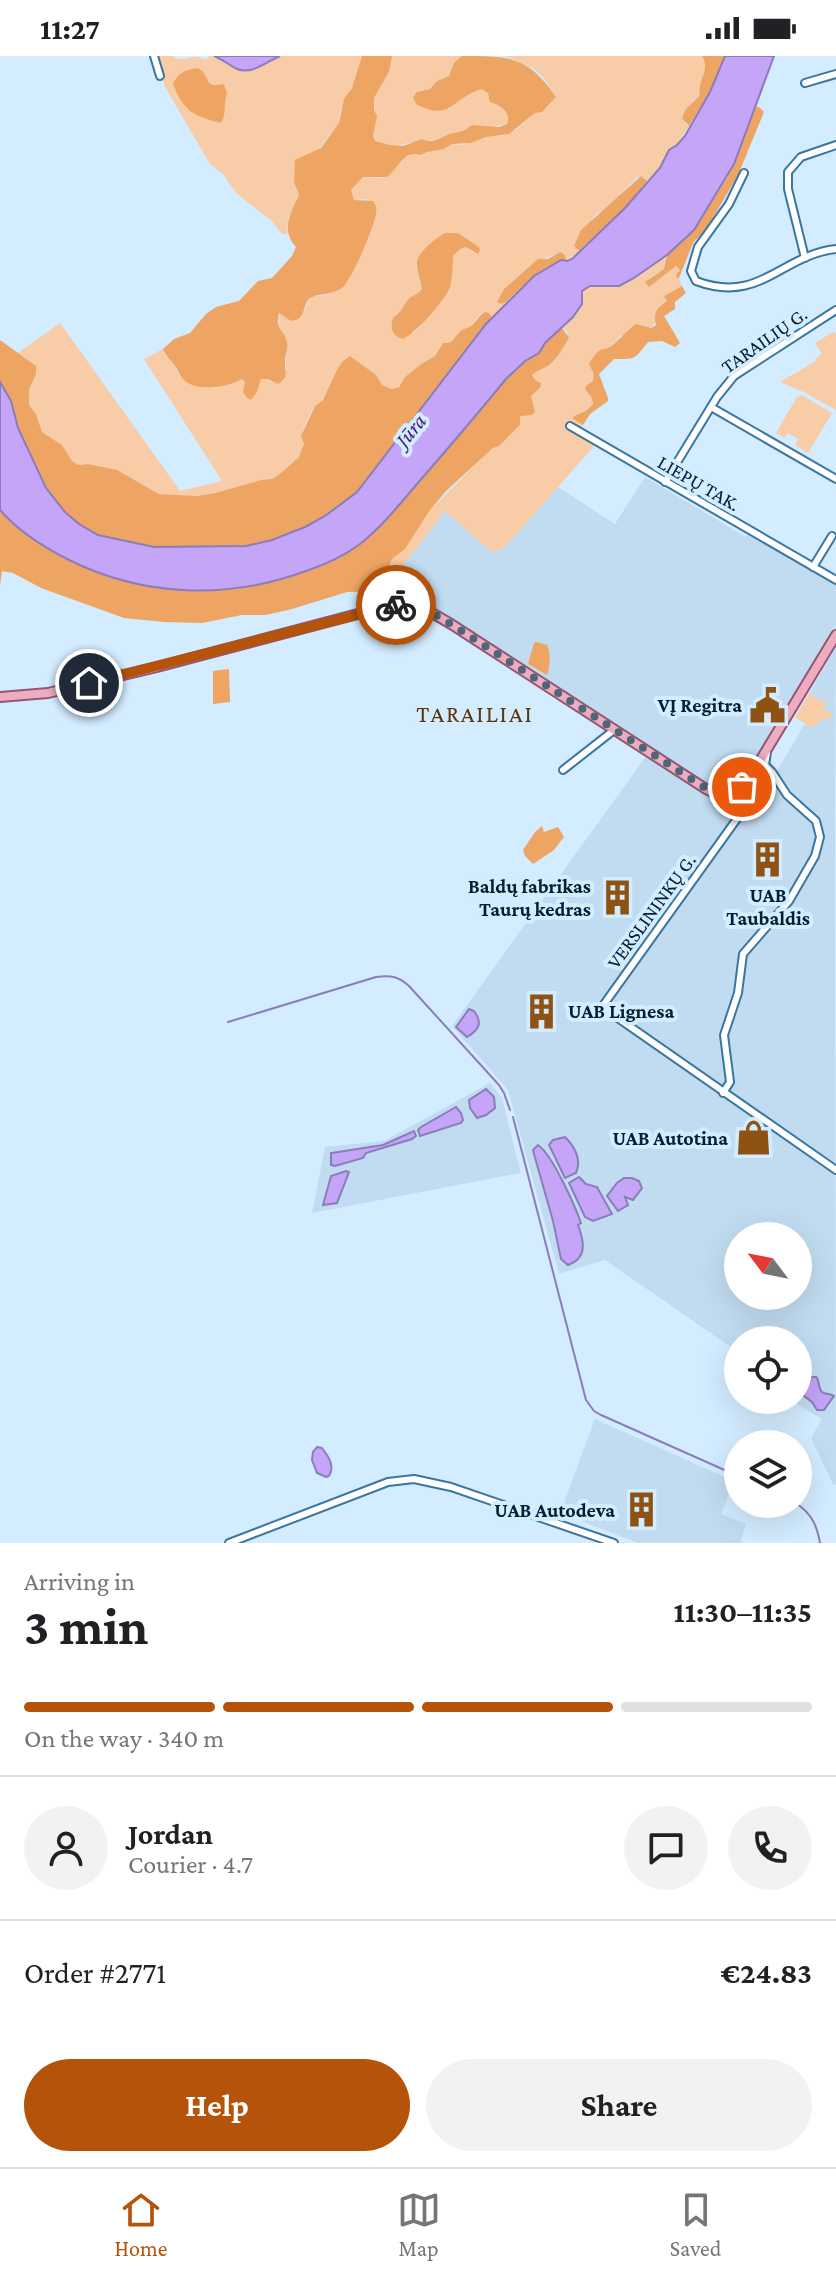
<!DOCTYPE html>
<html lang="en">
<head>
<meta charset="utf-8">
<style>
  body { margin:0; font-family:"Crimson Pro",serif; background:#f2f2f2; color:#202124; height:100vh; display:flex; flex-direction:column; font-size:30px; white-space:nowrap }
  * { box-sizing:border-box; margin:0 }
  p { font-size:26px; color:#757577 }
  .icon { flex:none; width:44px; height:44px; fill:none; stroke:currentColor; stroke-width:2; stroke-linecap:round; stroke-linejoin:round }
  .map { position:relative; height:1487px; overflow:hidden }
  .details { display:flex; flex-direction:column; background:#fff; flex:1 }
  .details>* { flex:none }
  .needle { width:52px; rotate:302deg }
  .tools { position:absolute; left:724px; top:1166px; display:grid; gap:16px }
  .tools a { display:grid; place-items:center; width:88px; height:88px; border-radius:50%; background:#fff; box-shadow:0 8px 32px #0002; font-size:40px }
  .pin { position:absolute; display:grid; place-items:center; width:68px; height:68px; color:#fff; margin:-34px; border:4px solid #fff; border-radius:50%; box-shadow:0 2px 8px #0007 }
  .courier { position:absolute; display:grid; place-items:center; width:80px; height:80px; margin:-40px; border:6px solid #b45309; border-radius:50%; background:#fff; color:#222; box-shadow:0 2px 10px #0007 }
  .overview em { font-style:normal; font-weight:700 }
  .overview div { display:flex; flex-direction:column-reverse }
  .overview { display:flex; align-items:center; justify-content:space-between; height:136px; padding:0 24px }
  h1 { font-size:52px; font-weight:700; line-height:60px }
  .bar { display:grid; grid-template-columns:repeat(4,1fr); gap:12px 8px; align-content:center; height:96px; padding:0 24px }
  .bar i { height:10px; border-radius:6px; background:#e0e0e0 }
  .bar .active { background:#b45309 }
  .bar p { grid-column:span 4 }
  .line { display:flex; align-items:center; gap:20px; padding:0 24px; border-top:2px solid #e0e0e0 }
  .line div { flex:1 }
  .round { display:grid; place-items:center; flex:none; width:84px; height:84px; border-radius:42px; background:#f2f2f2 }
  .button { display:flex; gap:16px; margin-top:auto; padding:16px 24px }
  .button a { flex:1; height:92px; border-radius:48px; background:#b45309; color:#fff; font-size:32px; font-weight:700; line-height:92px; text-align:center }
  .button a+a { background:#f2f2f2; color:#202124 }
  .status { display:flex; justify-content:space-between; align-items:center; height:56px; padding:0 40px; background:#fff; direction:ltr }
  .status svg { height:22px; fill:currentColor }
  .tab-bar { display:flex; justify-content:space-around; align-items:center; height:112px; border-top:2px solid #e0e0e0; background:#fff; font-size:22px; color:#757577 }
  .tab-bar a { display:grid; justify-items:center; gap:4px }
  .tab-bar .active { color:#b45309 }
  .map>svg:first-child { display:block }
</style>
</head>
<body>
<div class="status"><b>11:27</b><svg viewBox="0 0 49 12"><path d="M0 12V9h3v3zM5 12V6h3v6zM10 12V3h3v9zM15 12V0h3v12zM26 1h20v11H26zM47 4h2v5h-2z"/></svg></div>
<div class="map">
<svg width="836" height="1487" viewBox="0 0 836 1487">
  <rect width="100%" height="100%" fill="#d3ecff"/>
  <g fill="#c1dcf1" fill-rule="evenodd">
    <polygon points="645,421 746,481 752,475 836,524 836,570 763,693 741,726 731,734 720,734 704,726 588,653 398,529 400,524 395,520 445,455 504,492 558,431 615,468"/>
    <path d="M836,591L835,780L836,1429L833,1428L811,1382L822,1363L790,1344H798V1284H738V1296L605,1204L559,1218L508,1034L452,970L646,700L704,736L721,744H732L738,741L755,721L769,728L805,668L812,672L821,664L830,662L822,653L825,647L809,638ZM738,1180H798V1240H738Z"/>
    <polygon points="490,1027 502,1042 521,1117 312,1157 325,1091 384,1085"/>
    <polygon points="595,1363 734,1425 721,1458 746,1468 740,1487 638,1487 560,1457"/>
  </g>
  <g fill="#f7cca7" fill-rule="evenodd">
    <path d="M154,0H173C182,7 187,0 197,1C200,1 203,3 206,4L209,0H214L249,15L280,0H362C358,10 357,22 352,31C346,44 339,52 339,67L294,126L299,139L288,163L287,179L281,177L272,165L236,137L223,118L210,108L165,31L161,16Z"/>
    <path d="M392,0H462L449,20L437,25L430,33L417,36L413,41L449,53L464,41L482,32L488,37L491,46L507,55L509,62L507,68L447,79C435,86 427,84 414,86C407,86 403,90 395,90C388,89 382,86 375,85L373,80L375,71L374,42L389,16Z"/>
    <path d="M506,0H702C709,12 702,26 700,39L693,45L685,68L689,70L677,89L666,99L660,112L647,125L641,120L636,122L607,152L596,158L574,190L579,195L567,205L564,198L560,196L535,207L516,222L504,233L501,248L506,246L492,262L489,257L480,258C472,270 458,287 443,287L435,300L421,308L405,321L399,331L392,333L382,329L376,319L350,301C335,311 335,326 325,340C323,344 319,346 316,349C309,357 305,371 301,380L304,388L299,401L281,417L272,423L261,424L215,437L197,440L159,438L117,414L88,408L78,409L71,405L62,389L42,376L36,358L29,350V334L36,318V310L18,297L60,267L180,435L222,425L144,303L163,293C166,302 175,307 178,317L215,332C224,328 233,328 241,323L245,326V331L257,336L261,323H268L272,326L287,313C284,304 287,299 286,291C284,277 276,270 280,256L291,265L301,262L309,244L313,240L326,239L337,235L348,225L368,184L374,166L367,143L354,144L351,134L363,121L383,122C395,112 404,95 420,99L427,95L444,93L452,88L461,89L494,79L502,80L517,73L535,57L547,51L556,41L544,22L534,13ZM458,177L479,191L474,197L466,191L460,193L453,200L444,243L413,278L399,258L412,240L419,238L422,233L416,209C428,188 434,180 458,177Z"/>
    <path d="M667,199L664,213L648,223L649,231L676,210L680,214L677,222H679L682,230L664,240L667,245C652,277 653,272 620,280C616,287 611,288 606,295C596,311 590,329 593,348L586,355L574,360L573,363L583,369L577,379L595,389L504,492L492,496L445,455L395,520L389,514L388,509L392,503L405,493L430,454L477,407L493,392L499,390L520,369V361L532,349L531,340L540,332L541,327L535,324L532,319C537,314 544,313 550,308C559,300 563,289 568,277L563,272C573,261 586,251 582,235C594,226 607,234 621,229C638,223 652,209 667,199Z"/>
    <polygon points="833,276 836,278 836,354 804,336 780,326 816,305 815,303 822,298 815,287"/>
    <polygon points="802,339 832,357 808,397 795,389 798,383 788,377 784,382 776,377 797,341"/>
    <polygon points="809,638 826,647 823,653 833,658 830,662 821,664 812,672 795,661"/>
  </g>
  <g fill="#eea564">
    <path d="M362,0H392L389,16L374,42V54L377,60L373,80L375,85L390,89L403,90L422,83C433,88 437,83 447,79C458,75 463,77 472,69L499,71L507,68C512,56 501,50 490,46L488,37L482,33C452,41 452,67 416,48L413,41L417,36L430,33L437,25L449,20L454,7L462,0C510,0 528,0 556,41L542,56L535,57L509,78L486,81L470,87L452,88L444,93L427,96L420,99C402,95 400,111 387,121H363L351,134L354,144L373,145C376,150 377,151 376,157C375,170 353,221 343,231C333,240 315,237 309,243C301,253 307,263 291,265L279,257C275,274 284,273 287,286C289,293 284,299 285,306C285,317 289,321 278,328L268,323H261L257,336L251,344L247,342L243,336L245,326L242,323C228,331 199,336 185,325C180,321 178,313 174,309C169,302 166,300 163,293L174,283L190,277L206,258L216,251L239,245L258,225L272,222L292,200L296,191C280,174 291,156 299,139L294,126L295,104L321,92L339,67L344,43L352,32Z"/>
    <path d="M702,0H725L710,36L689,70L682,62L686,53L700,39C697,24 711,15 702,0Z"/>
    <path d="M198,12C212,20 202,33 224,28L227,37C223,48 227,58 221,67C194,60 184,56 173,28C179,16 185,14 198,12Z"/>
    <polygon points="755,51 759,51 764,56 738,119 707,172 693,187 679,222 677,222 676,219 680,214 676,210 649,231 645,226 664,213 667,199 694,174 727,122"/>
    <polygon points="641,120 647,125 625,152 579,195 574,190 581,174"/>
    <path d="M445,177H458L479,191L480,194L478,198L466,191L460,193L453,200C453,207 452,225 450,231C445,245 416,277 403,283C392,280 390,273 393,262C404,254 401,252 408,244C413,238 418,239 422,233C421,225 416,213 417,206C418,196 436,182 445,177Z"/>
    <path d="M560,196L564,198L567,205C543,207 523,230 506,246L501,248L497,246L504,233L538,203H548Z"/>
    <path d="M682,230L686,237L675,246V253L664,260L680,287L675,291L662,285L648,286C634,304 636,303 614,303L599,318L608,342V345L590,358L583,369L573,363L574,360L586,355L593,348L592,342L585,333L586,330L593,325L594,318L589,308C601,287 603,298 615,287C622,280 628,274 636,268L651,272L656,269C653,256 657,252 667,245L664,240Z"/>
    <path d="M485,256L489,257L492,262L357,436L325,460L305,471L272,484L246,490L154,491L118,485L98,479L79,468L65,456L46,432L36,415L18,372L11,345L0,326V284L36,310V318L29,334V349L36,358L42,376L62,389L72,405L78,409L88,408L117,414L159,438L197,440L215,437L261,424L272,423L281,417L299,401L304,388L301,380L315,350L323,344L337,314L342,306L350,300L376,319L382,329L392,333L399,331L405,321L421,308L435,300L443,287C454,287 452,284 459,277C463,272 466,273 471,270C477,265 478,260 485,256Z"/>
    <path d="M562,272L569,282C563,291 558,302 549,309C544,313 537,314 532,319L535,324L541,327L540,332L531,340L535,356L532,359L520,360V369L499,390L493,392L446,435L430,454L405,493L392,503L389,509V514L400,524L394,535L347,536L292,553L266,559H242L202,567L164,566L124,562L41,532L13,517L2,515L0,529V454C12,468 27,477 43,488C121,540 218,547 306,515C324,509 345,500 360,488C384,469 403,444 423,421C451,389 479,356 506,323L525,305L539,297L545,287Z"/>
    <path d="M536,586L547,589C551,597 550,611 547,619L528,608L534,587Z"/>
    <polygon points="229,613 230,646 213,648 213,615"/>
    <polygon points="542,770 544,776 558,771 564,781 554,794 533,808 525,800 523,794 535,776"/>
  </g>
  <g fill="#c5a5f7" stroke="#8b7cbb" stroke-width="2">
    <path d="M214,0H280C266,6 252,19 237,13C229,9 222,3 214,0Z"/>
    <path d="M725,0H774L734,108L694,174L667,199L634,222L619,230H590L582,235V248L573,261L545,287L539,297L525,305L506,323C479,356 451,389 423,421C403,444 384,469 360,488C344,500 324,509 306,515C227,544 144,541 69,504C43,491 19,476 0,454V326L11,345L18,372L46,432L65,456L79,468L98,479L154,491L246,490L272,484L305,471L325,460L357,436L486,268L534,220L561,204L567,205L572,203L625,152L660,112L669,94L677,89L685,80L710,36Z"/>
    <path d="M469,953L474,955C483,967 479,974 467,981L456,971Z"/>
    <polygon points="486,1033 494,1041 495,1052 486,1059 477,1062 470,1052 469,1044"/>
    <polygon points="456,1051 461,1057 463,1064 461,1067 420,1080 418,1074 421,1071"/>
    <polygon points="414,1075 416,1080 412,1083 366,1097 363,1102 335,1110 331,1109 331,1097 383,1089"/>
    <path d="M565,1081C575,1091 582,1103 576,1117L565,1122L549,1089L553,1084Z"/>
    <path d="M538,1089C552,1098 575,1150 581,1167L578,1169C584,1185 588,1202 568,1209L561,1203L553,1165L534,1098L533,1094Z"/>
    <polygon points="346,1115 349,1116 337,1147 323,1149 331,1120"/>
    <polygon points="579,1121 586,1128 597,1131 612,1158 593,1165 585,1161 569,1127"/>
    <polygon points="624,1122 632,1122 639,1125 642,1132 633,1144 625,1141 628,1149 618,1155 607,1140 617,1127"/>
    <path d="M812,1321H816C820,1325 818,1333 822,1336C826,1339 830,1337 834,1340L824,1354H817L812,1346L804,1340L805,1333Z"/>
    <path d="M317,1391L322,1392C329,1401 335,1410 329,1420L326,1421L317,1417L312,1404L313,1396Z"/>
  </g>
  <g fill="none" stroke-linecap="round" stroke-linejoin="round">
    <g stroke="#8b7cbb" stroke-width="2">
      <path d="M228,966L376,921C390,919 398,920 409,930L499,1029L504,1037L510,1054"/>
      <polyline points="513,1061 586,1344 594,1355 601,1359 738,1420"/>
      <path d="M797,1448C812,1458 817,1470 820,1487"/>
    </g>
    <defs>
      <g id="minor">
        <polyline points="154,0 160,20"/>
        <polyline points="805,27 836,18"/>
        <path d="M744,117L729,148L698,191L691,215L696,225C760,249 781,199 836,193"/>
        <polyline points="805,202 788,133 788,116 801,101 836,89"/>
        <polyline points="711,351 836,423"/>
        <polyline points="570,370 836,524"/>
        <polyline points="665,426 717,341 734,320 836,254"/>
        <polyline points="813,511 832,480"/>
        <polyline points="767,696 765,709 749,746 602,951 836,1114"/>
        <polyline points="563,714 614,674"/>
        <polyline points="723,1037 730,1026 724,979 738,937 743,898 789,845 815,800 820,781 816,765 787,739 772,716 765,709"/>
        <polyline points="229,1487 388,1426 414,1423 451,1431 614,1487"/>
      </g>
      <path id="major" d="M0,641L48,637L157,611L369,555C412,545 414,546 451,568L706,733C730,746 738,738 752,718L836,579"/>
    </defs>
    <use href="#minor" stroke="#3977a2" stroke-width="10"/>
    <use href="#major" stroke="#945672" stroke-width="12"/>
    <use href="#minor" stroke="#fff" stroke-width="6"/>
    <use href="#major" stroke="#edacbf" stroke-width="8"/>
  </g>
  <g fill="none" stroke-linecap="round" stroke-linejoin="round">
    <polyline stroke="#4d6678" stroke-width="8" stroke-dasharray="0 14.4" points="396,549 422,551 451,568 713,737 728,740 742,731"/>
    <polyline stroke="#b45309" stroke-width="10" points="89,627 396,549"/>
  </g>
  <defs>
    <symbol id="civic-bare" viewBox="-9 -9 18 18"><path d="M-.6-6.5H3V-4.5H.6V-3L4-1V1h2V6H-6V1h2V-1L-.6-3ZM-1.2 2.5V6h2.4V2.5Z" fill="#8e5312" stroke="#d3ecff" stroke-width="2.5" paint-order="stroke"/></symbol>
    <symbol id="building-bare" viewBox="-9 -9 18 18"><path d="M-4-6H4V6H1V3H-1V6H-4ZM-2.5-4.3h1.7v1.8h-1.7ZM.8-4.3h1.7v1.8H.8ZM-2.5-1h1.7V.8h-1.7ZM.8-1h1.7V.8H.8Z" fill="#8e5312" stroke="#d3ecff" stroke-width="2.5" paint-order="stroke"/></symbol>
    <symbol id="shop-bare" viewBox="-9 -9 18 18"><path d="M-5-2.5h2.3a2.7 3.5 0 0 1 5.4 0H5L5.5 6h-11ZM-1.5-2.5h3a1.5 2.3 0 0 0-3 0Z" fill="#8e5312" stroke="#d3ecff" stroke-width="2.5" paint-order="stroke"/></symbol>
  </defs>
  <g fill-rule="evenodd">
    <use href="#civic-bare" x="742" y="624" width="51" height="51"/>
    <use href="#building-bare" x="742" y="778" width="51" height="51"/>
    <use href="#building-bare" x="592" y="816" width="51" height="51"/>
    <use href="#building-bare" x="516" y="930" width="51" height="51"/>
    <use href="#shop-bare" x="728" y="1056" width="51" height="51"/>
    <use href="#building-bare" x="616" y="1428" width="51" height="51"/>
  </g>
  <g text-anchor="middle" stroke-width="8" stroke-linejoin="round" paint-order="stroke">
    <g font-size="20" fill="#051e30" stroke="#d3ecff">
      <text transform="translate(764 284) rotate(-35)" y="7">TARAILIŲ G.</text>
      <text transform="translate(699 427) rotate(30)" y="7">LIEPŲ TAK.</text>
      <text transform="translate(651 855) rotate(-54)" y="7">VERSLININKŲ G.</text>
    </g>
    <g font-size="20" font-weight="bold" fill="#051e30" stroke="#d3ecff" text-anchor="end">
      <text x="742" y="656">VĮ Regitra</text>
      <text x="591" y="837">Baldų fabrikas<tspan x="591" dy="23">Taurų kedras</tspan></text>
      <text x="768" y="846" text-anchor="middle">UAB<tspan x="768" dy="23">Taubaldis</tspan></text>
      <text x="568" y="962" text-anchor="start">UAB Lignesa</text>
      <text x="728" y="1089">UAB Autotina</text>
      <text x="615" y="1461">UAB Autodeva</text>
    </g>
    <g font-size="22" font-style="italic" fill="#4b1c7a" stroke="#d3ecff">
      <text transform="translate(410 374) rotate(-51)" y="8">Jūra</text>
    </g>
    <g font-size="24" letter-spacing="2" fill="#5e3508" stroke="#d3ecff">
      <text x="475" y="666">TARAILIAI</text>
    </g>
  </g>
</svg>
<div class="tools">
<a><svg class="needle" viewBox="-14 -14 28 28"><path d="M0-13l5 13h-10z" fill="#e53935"/><path d="M0 13l5-13h-10z" fill="#757577"/></svg></a>
<a><svg class="icon" aria-label="locate" viewBox="0 0 24 24"><circle cx="12" cy="12" r="6"/><path d="M12 2v4M12 18v4M2 12h4M18 12h4"/></svg></a>
<a><svg class="icon" aria-label="layers" viewBox="0 0 24 24"><path d="M12 4l9 5-9 5-9-5zM3 14l9 5 9-5"/></svg></a>
</div>
<div class="pin" style="left:742px;top:731px;background:#ea580c"><svg class="icon" aria-label="bag" viewBox="0 0 24 24"><path d="M5 8h14l-1 12H6zM9 8a3 3 0 0 1 6 0"/></svg></div>
<div class="pin" style="left:89px;top:627px;background:#1f2937"><svg class="icon" aria-label="home" viewBox="0 0 24 24"><path d="M3 11l9-7 9 7M6 9v11h12V9"/></svg></div>
<div class="courier" style="left:396px;top:549px"><svg class="icon" aria-label="bike" viewBox="0 0 24 24"><circle cx="6" cy="16" r="4"/><circle cx="18" cy="16" r="4"/><path d="M6 16l4-8h5l3 8M10 8l3 8H6M13 5h3"/></svg></div>
</div>
<section class="details">
<div class="overview"><div><h1>3 min</h1><p>Arriving in</p></div><em>11:30–11:35</em></div>
<div class="bar"><i class="active"></i><i class="active"></i><i class="active"></i><i></i><p>On the way · 340 m</p></div>
<div class="line" style="height:144px"><a class="round"><svg class="icon" aria-label="person" viewBox="0 0 24 24"><circle cx="12" cy="8" r="4"/><path d="M4 21q1-7 8-7t8 7"/></svg></a><div><b>Jordan</b><p>Courier · 4.7</p></div><a class="round"><svg class="icon" aria-label="chat" viewBox="0 0 24 24"><path d="M4 5h16v11H9l-5 4z"/></svg></a><a class="round"><svg class="icon" aria-label="phone" viewBox="0 0 24 24"><path d="M5 4h4l2 5-3 2q2 4 5 5l2-3 5 2v4C11 20 4 13 5 4z"/></svg></a></div>
<div class="line" style="height:104px"><div>Order #2771</div><b>€24.83</b></div>
<div class="button"><a>Help</a><a>Share</a></div>
</section>
<nav class="tab-bar">
<a class="active"><svg class="icon" aria-label="home" viewBox="0 0 24 24"><path d="M3 11l9-7 9 7M6 9v11h12V9"/></svg>Home</a>
<a><svg class="icon" aria-label="map" viewBox="0 0 24 24"><path d="M3 6l6-2 6 2 6-2v14l-6 2-6-2-6 2zM9 4v14M15 6v14"/></svg>Map</a>
<a><svg class="icon" aria-label="saved" viewBox="0 0 24 24"><path d="M7 4h10v16l-5-4-5 4z"/></svg>Saved</a>
</nav>
</body>
</html>
